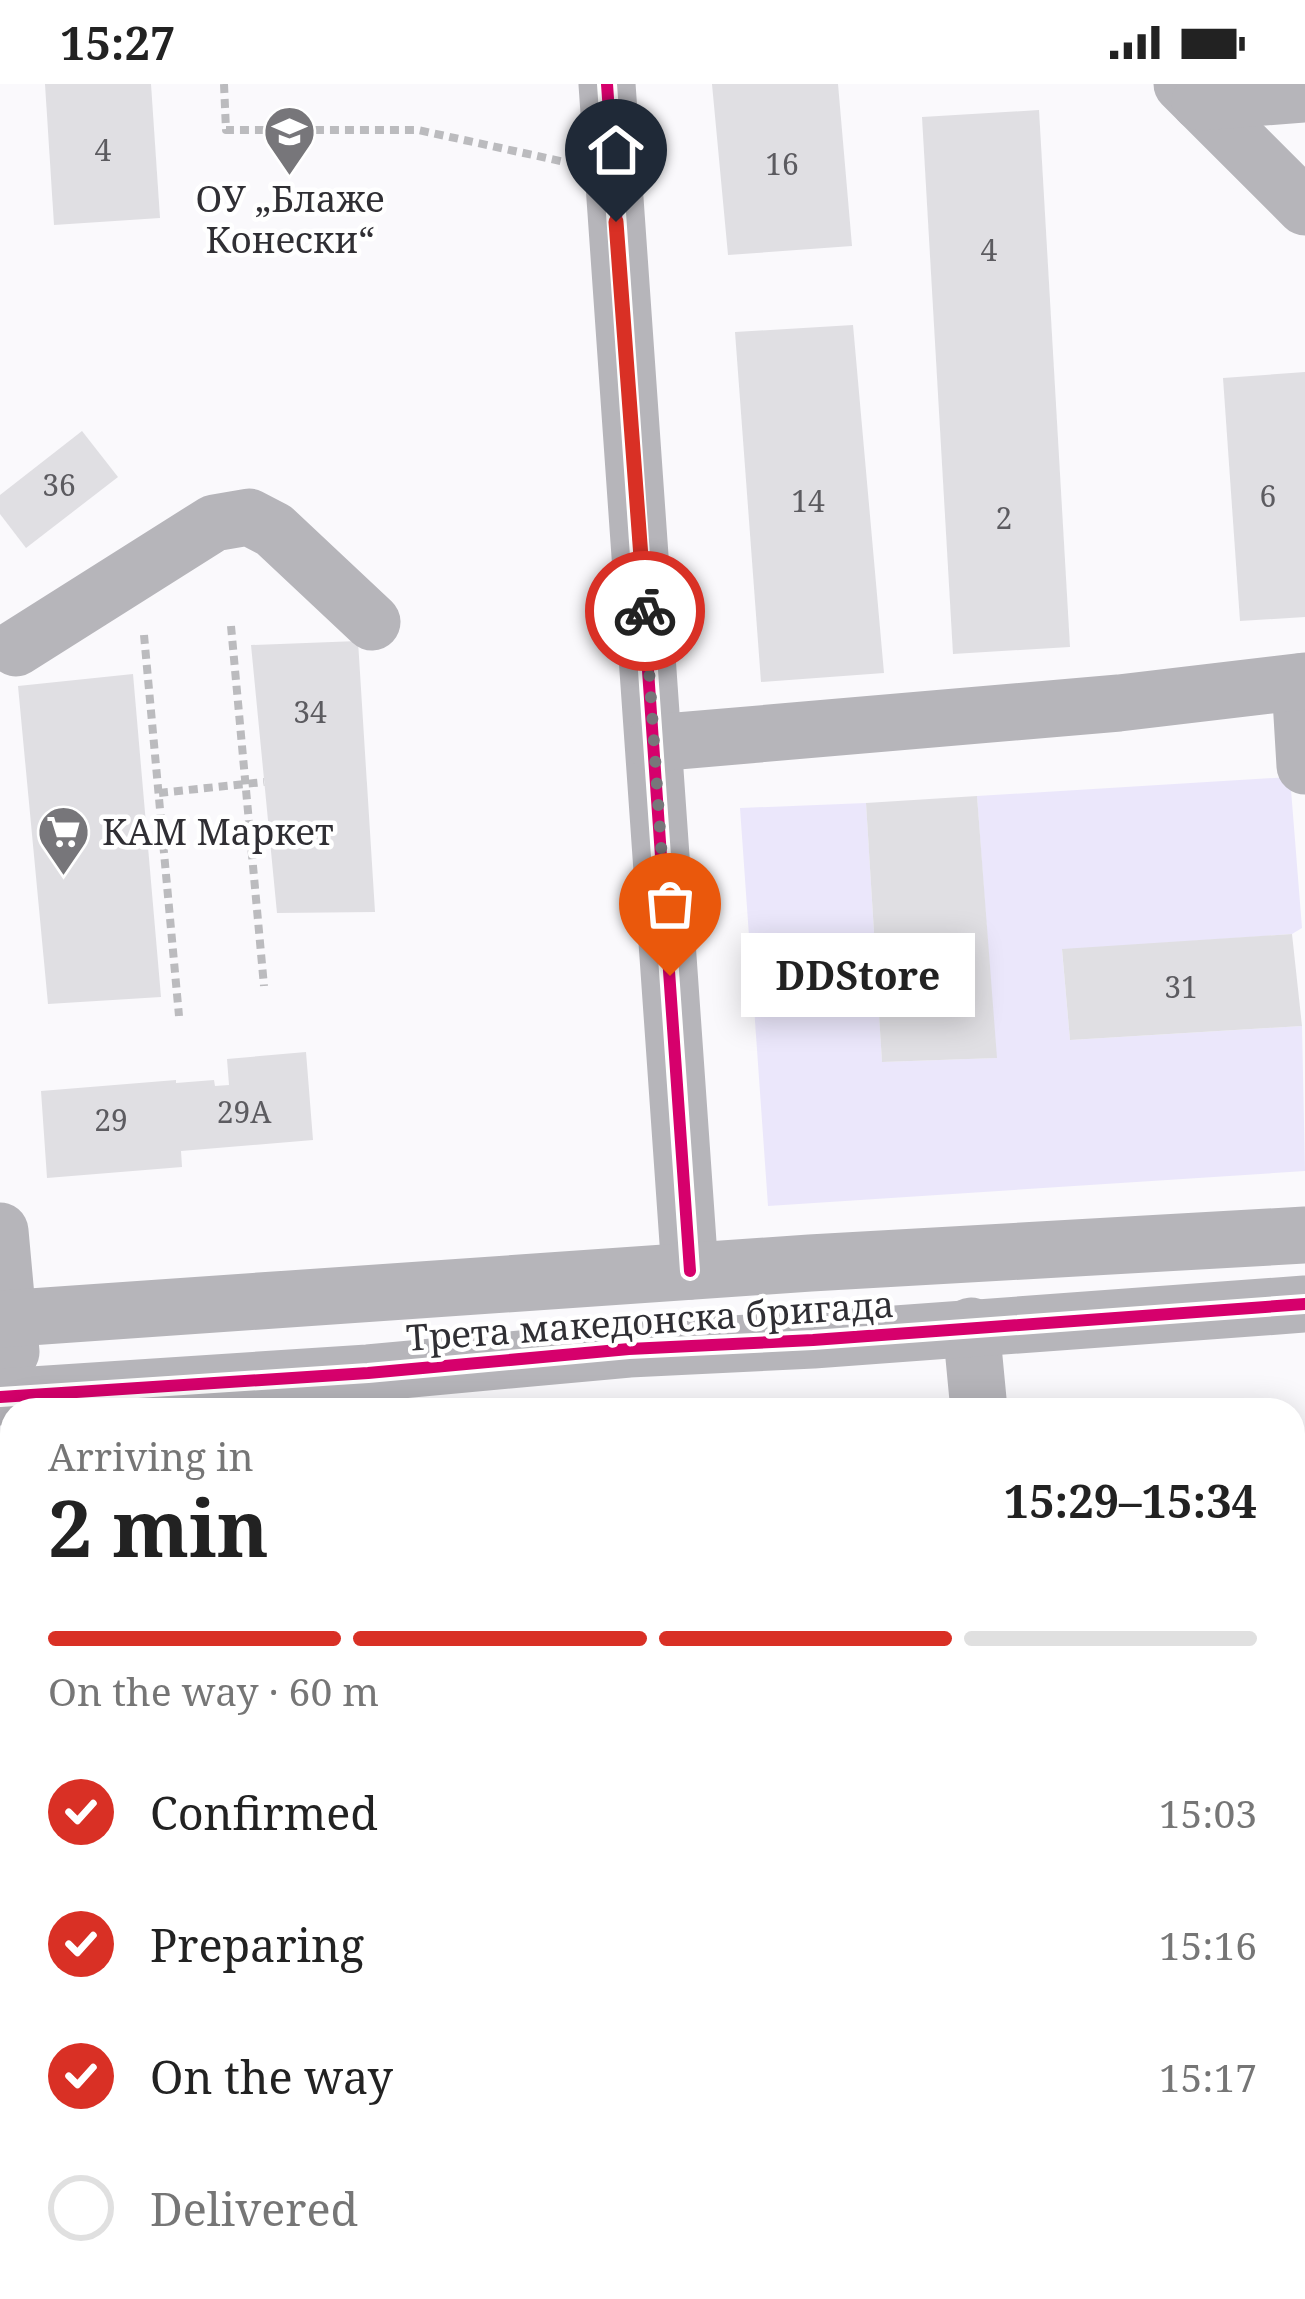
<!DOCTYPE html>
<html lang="en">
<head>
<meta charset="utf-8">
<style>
  body { margin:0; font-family:"Noto Serif",serif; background:#f6f6f6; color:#222; height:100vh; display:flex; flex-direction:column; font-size:45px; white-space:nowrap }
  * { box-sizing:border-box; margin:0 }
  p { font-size:39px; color:#767676 }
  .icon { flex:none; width:66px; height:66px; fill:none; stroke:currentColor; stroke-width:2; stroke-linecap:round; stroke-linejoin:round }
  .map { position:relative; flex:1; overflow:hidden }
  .side { position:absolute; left:0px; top:1314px; width:1305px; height:903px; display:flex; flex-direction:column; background:#fff; border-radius:36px 36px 0 0; box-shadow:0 6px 30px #0003 }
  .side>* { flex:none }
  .pin { position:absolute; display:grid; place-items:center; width:102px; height:102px; color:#fff; margin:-123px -51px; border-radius:50% 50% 50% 0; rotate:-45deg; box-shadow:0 0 12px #0007 }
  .pin .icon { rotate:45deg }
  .courier { position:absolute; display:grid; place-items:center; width:120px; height:120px; margin:-60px; border:9px solid #d93025; border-radius:50%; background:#fff; color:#222; box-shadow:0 3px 15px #0007 }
  .bubble { position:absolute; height:84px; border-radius:0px; background:#fff; box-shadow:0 6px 30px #0003; font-size:39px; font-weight:700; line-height:84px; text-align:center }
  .summary em { font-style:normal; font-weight:700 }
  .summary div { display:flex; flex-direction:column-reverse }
  .summary { display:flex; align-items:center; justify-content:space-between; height:204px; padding:0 48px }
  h1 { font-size:78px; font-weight:700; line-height:90px }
  .bar { display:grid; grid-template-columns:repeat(4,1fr); gap:18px 12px; align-content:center; height:144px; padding:0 48px }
  .bar i { height:15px; border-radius:9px; background:#e0e0e0 }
  .bar .selected { background:#d93025 }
  .bar p { grid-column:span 4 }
  ol { padding:0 48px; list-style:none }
  li { display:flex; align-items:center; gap:36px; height:132px }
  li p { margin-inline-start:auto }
  li .icon { padding:12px; border-radius:50%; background:#d93025; color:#fff; stroke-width:4 }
  li:last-child { color:#767676 }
  li i { width:66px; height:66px; border:6px solid #e0e0e0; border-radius:50% }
  .status { display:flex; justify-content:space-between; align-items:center; height:84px; padding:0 60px; background:#fff; direction:ltr }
  .status svg { height:33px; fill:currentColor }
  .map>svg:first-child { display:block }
</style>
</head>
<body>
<div class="status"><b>15:27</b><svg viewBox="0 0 49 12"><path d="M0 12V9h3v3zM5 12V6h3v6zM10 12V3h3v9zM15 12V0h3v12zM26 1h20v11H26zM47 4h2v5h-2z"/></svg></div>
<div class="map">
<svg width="1305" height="2215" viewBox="0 0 1305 2215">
  <rect width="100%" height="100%" fill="#faf9fc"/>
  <polygon fill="#ebe7fb" points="1290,693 1302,844 1292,850 1062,866 1070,956 1302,942 1305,1087 768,1122 740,724 866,719 882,978 996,974 977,712"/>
  <g fill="#e0dfe3">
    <polygon points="45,0 151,0 160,134 54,141"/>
    <polygon points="712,0 838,0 852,162 728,171"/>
    <polygon points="1039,26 1070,563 953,570 922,33"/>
    <polygon points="853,241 884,589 761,598 735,248"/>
    <polygon points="1305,288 1305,533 1240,537 1223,294"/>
    <polygon points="82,347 118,393 26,464 0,430 0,411"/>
    <polygon points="358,557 375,828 277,829 251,561"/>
    <polygon points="133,590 161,913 48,920 18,602"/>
    <polygon points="977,712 997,974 882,978 866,719"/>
    <polygon points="1292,850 1302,942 1070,956 1062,865"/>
    <polygon points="306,968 313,1056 181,1067 182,1083 47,1094 41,1007 176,996 176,999 214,996 215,1002 229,1001 227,975"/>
    <polygon points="1305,1490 1305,1592 1293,1593 1293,1491"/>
    <polygon points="12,1702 12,1781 0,1782 0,1703"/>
    <polygon points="12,1825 12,2029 0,2030 0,1826"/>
  </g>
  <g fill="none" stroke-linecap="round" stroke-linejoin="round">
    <g stroke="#bbbbbe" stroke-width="8" stroke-dasharray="9 6" stroke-linecap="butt">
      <polyline points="224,0 226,46 418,46 565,78"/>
      <polyline points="231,542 264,902"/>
      <polyline points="144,551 179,932"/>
      <polyline points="159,709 264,698"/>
    </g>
    <g stroke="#b6b5ba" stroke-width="57">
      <polyline points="607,0 690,1187"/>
      <polyline points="1182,0 1305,123"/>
      <polyline points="1200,18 1305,10"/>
      <polyline points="16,564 214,439 249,433 274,446 372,538"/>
      <polyline points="1300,598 1305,682"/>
      <polyline points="654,659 1119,619 1305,597"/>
      <polyline points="0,1147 11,1268"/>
      <polyline points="0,1235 810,1179 1305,1151"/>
      <polyline points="971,1242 979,1326"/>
      <polyline points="0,1313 368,1289 629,1265 813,1256 1305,1220"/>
    </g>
    <defs>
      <g id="cycleway">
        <polyline points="607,0 690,1187"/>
        <polyline points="0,1313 368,1289 629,1265 813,1256 1305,1220"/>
      </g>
    </defs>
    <use href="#cycleway" stroke="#fff" stroke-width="20"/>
    <use href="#cycleway" stroke="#d6006c" stroke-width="12"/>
  </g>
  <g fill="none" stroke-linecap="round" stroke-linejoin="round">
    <polyline stroke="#77767a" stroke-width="12" stroke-dasharray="0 21.6" points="645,527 670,892"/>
    <polyline stroke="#d93025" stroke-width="15" points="616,138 645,527"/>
  </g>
  <defs>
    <symbol id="school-pin" viewBox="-11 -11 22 30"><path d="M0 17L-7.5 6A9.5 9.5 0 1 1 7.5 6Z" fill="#77767a" stroke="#fff"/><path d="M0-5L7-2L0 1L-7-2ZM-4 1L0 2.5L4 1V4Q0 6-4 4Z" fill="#fff"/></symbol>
    <symbol id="supermarket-pin" viewBox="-11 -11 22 30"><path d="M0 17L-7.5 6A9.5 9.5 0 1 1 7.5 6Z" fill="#77767a" stroke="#fff"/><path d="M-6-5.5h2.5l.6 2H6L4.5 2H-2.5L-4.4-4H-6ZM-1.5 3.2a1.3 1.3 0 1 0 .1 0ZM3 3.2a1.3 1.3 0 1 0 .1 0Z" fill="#fff"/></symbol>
  </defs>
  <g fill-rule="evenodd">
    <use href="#school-pin" x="260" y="18" width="59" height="81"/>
    <use href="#supermarket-pin" x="34" y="718" width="59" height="81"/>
  </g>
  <g text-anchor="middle" stroke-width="9" stroke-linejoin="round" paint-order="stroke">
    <g font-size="30" fill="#5c5b60">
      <text x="103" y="77">4</text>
      <text x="782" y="91">16</text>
      <text x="989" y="177">4</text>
      <text x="59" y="412">36</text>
      <text x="1268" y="423">6</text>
      <text x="808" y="428">14</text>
      <text x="1004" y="445">2</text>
      <text x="310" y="639">34</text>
      <text x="1181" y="914">31</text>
      <text x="244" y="1039">29А</text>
      <text x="111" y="1047">29</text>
    </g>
    <g font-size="36" fill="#302f34" stroke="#fff">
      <text x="290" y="128">ОУ „Блаже<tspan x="290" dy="41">Конески“</tspan></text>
      <text x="102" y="761" text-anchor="start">КАМ Маркет</text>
    </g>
    <g font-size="36" fill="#302f34" stroke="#fff">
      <text transform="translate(650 1237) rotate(-4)" y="13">Трета македонска бригада</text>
    </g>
  </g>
</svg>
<div class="pin" style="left:670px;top:892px;background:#ea580c"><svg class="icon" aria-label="bag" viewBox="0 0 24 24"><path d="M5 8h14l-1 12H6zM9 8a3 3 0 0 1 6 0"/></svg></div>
<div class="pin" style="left:616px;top:138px;background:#1f2937"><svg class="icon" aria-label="home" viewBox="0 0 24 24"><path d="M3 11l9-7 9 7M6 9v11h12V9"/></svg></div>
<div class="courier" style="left:645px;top:527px"><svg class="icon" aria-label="bike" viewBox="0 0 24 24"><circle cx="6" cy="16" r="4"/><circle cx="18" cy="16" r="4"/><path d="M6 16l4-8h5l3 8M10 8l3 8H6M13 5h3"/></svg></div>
<div class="bubble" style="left:741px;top:849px;width:234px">DDStore</div>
<section class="side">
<div class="summary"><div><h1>2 min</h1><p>Arriving in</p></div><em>15:29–15:34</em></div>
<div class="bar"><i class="selected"></i><i class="selected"></i><i class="selected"></i><i></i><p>On the way · 60 m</p></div>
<ol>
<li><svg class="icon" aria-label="check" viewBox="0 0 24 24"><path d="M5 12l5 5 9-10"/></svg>Confirmed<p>15:03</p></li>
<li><svg class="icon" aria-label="check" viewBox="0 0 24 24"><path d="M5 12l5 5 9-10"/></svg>Preparing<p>15:16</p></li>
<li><svg class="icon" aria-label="check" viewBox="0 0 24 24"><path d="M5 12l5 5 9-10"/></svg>On the way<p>15:17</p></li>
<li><i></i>Delivered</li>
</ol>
</section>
</div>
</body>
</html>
